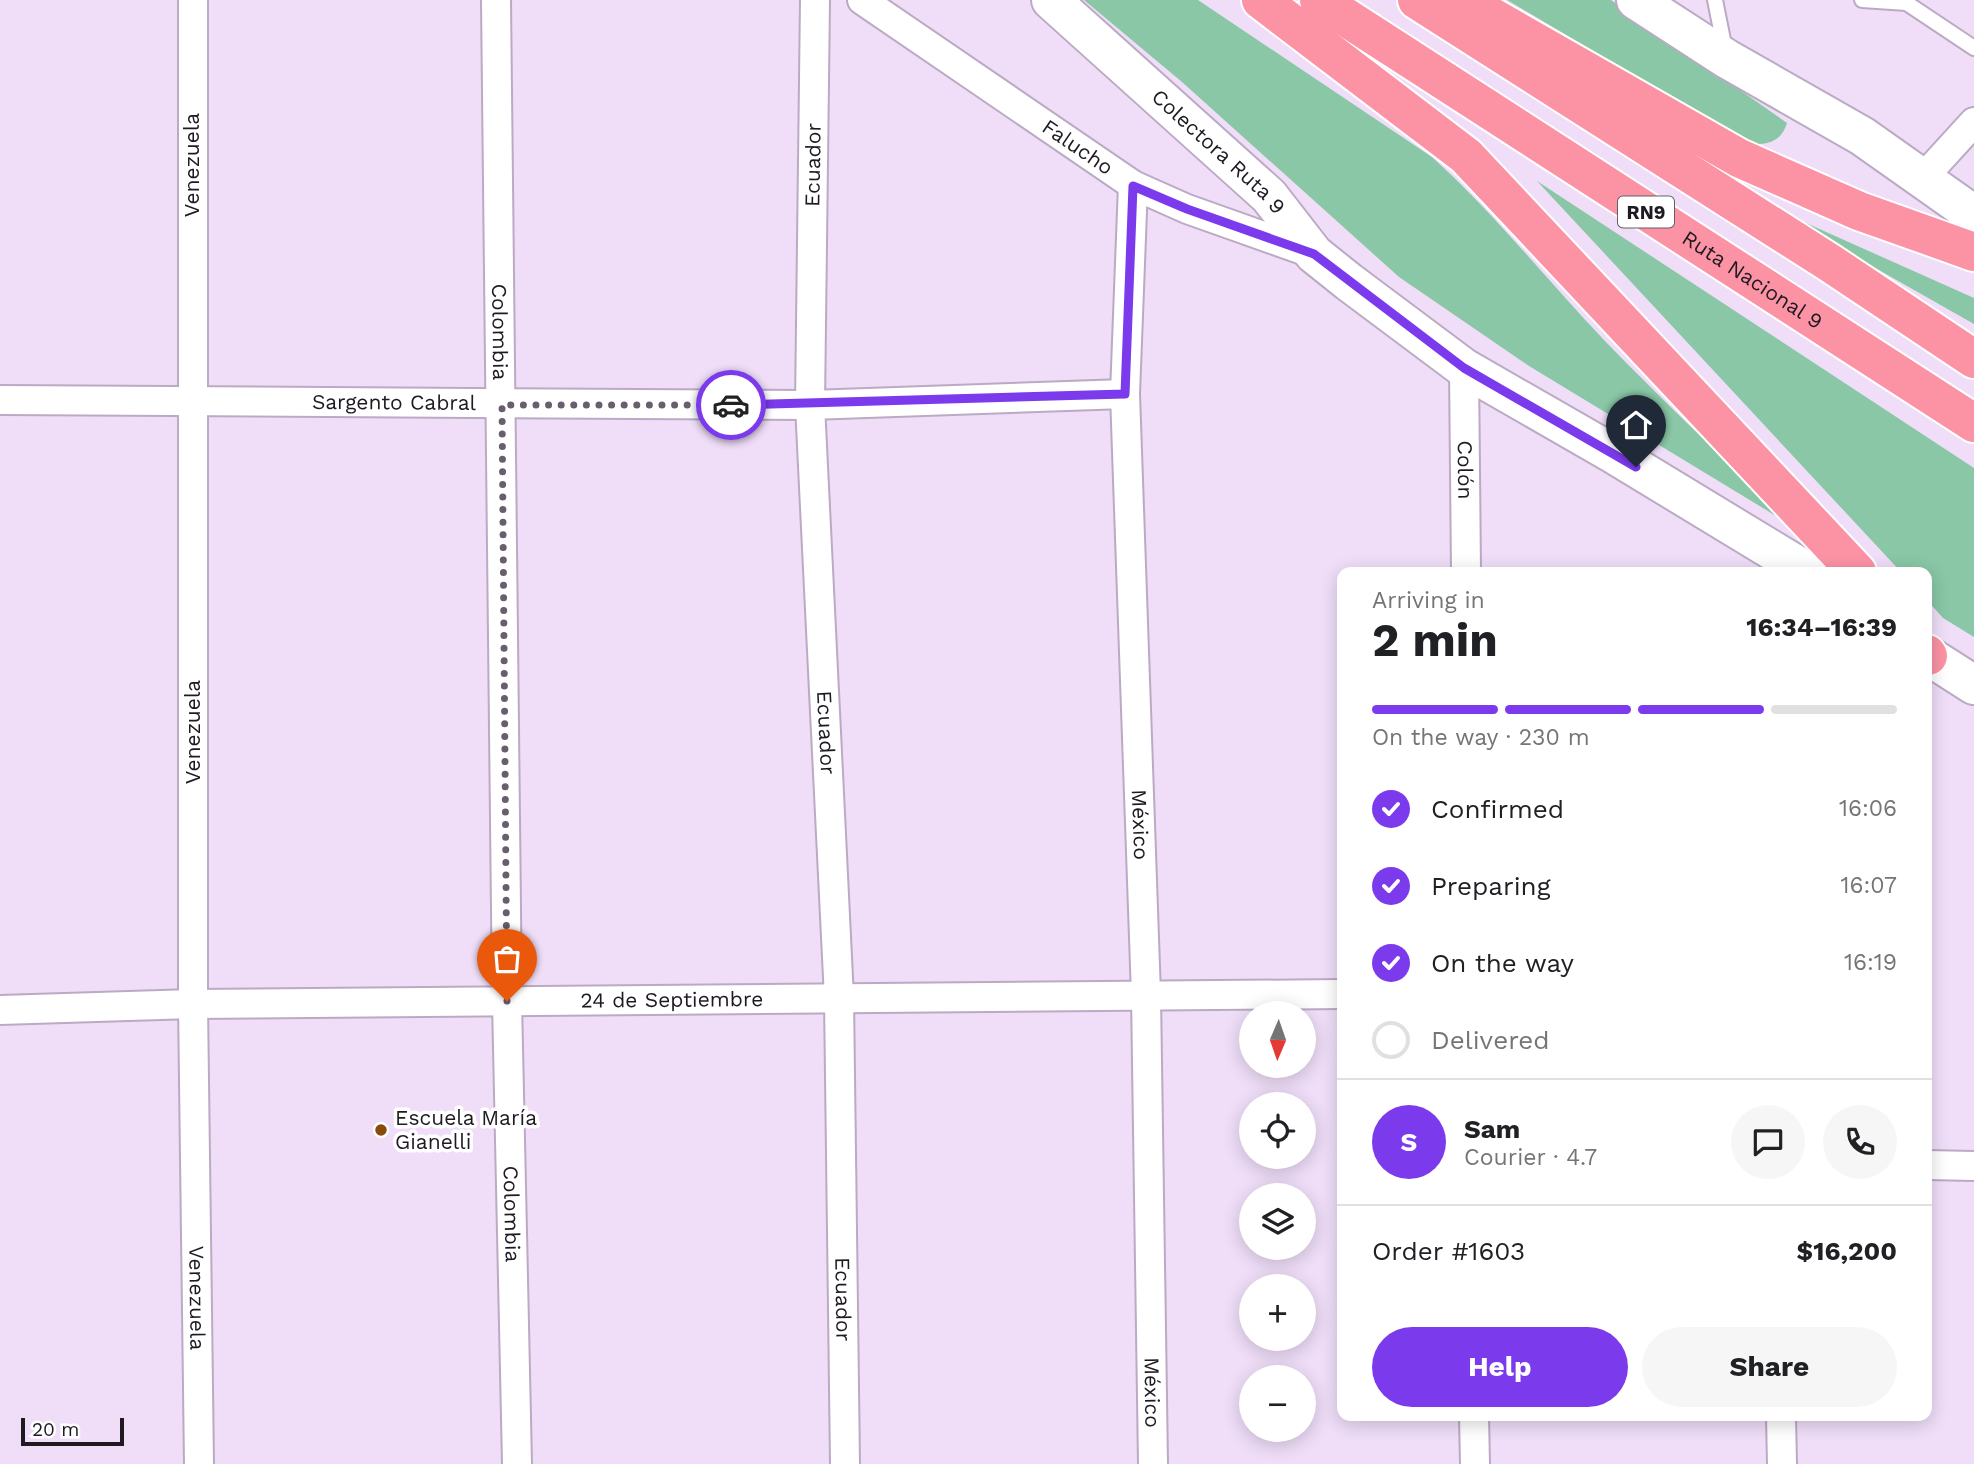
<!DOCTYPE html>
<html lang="en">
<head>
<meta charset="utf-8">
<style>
  body { margin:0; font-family:"Work Sans",sans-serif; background:#f6f6f6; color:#202124; height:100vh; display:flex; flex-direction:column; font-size:26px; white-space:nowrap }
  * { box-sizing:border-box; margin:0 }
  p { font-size:23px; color:#757577 }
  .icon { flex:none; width:38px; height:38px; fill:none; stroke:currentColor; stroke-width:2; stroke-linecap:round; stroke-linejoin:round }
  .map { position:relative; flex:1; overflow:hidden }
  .side { position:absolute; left:1337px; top:567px; width:595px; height:854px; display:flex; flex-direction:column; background:#fff; border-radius:14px; box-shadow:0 4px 18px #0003 }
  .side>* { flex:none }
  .needle { width:46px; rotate:182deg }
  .controls { position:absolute; left:1239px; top:1001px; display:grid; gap:14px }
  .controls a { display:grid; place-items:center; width:77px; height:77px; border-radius:50%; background:#fff; box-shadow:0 4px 18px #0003; font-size:35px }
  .scale { position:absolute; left:21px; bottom:18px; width:103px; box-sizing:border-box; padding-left:7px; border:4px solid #1f1922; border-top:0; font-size:19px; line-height:24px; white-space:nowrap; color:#1f1922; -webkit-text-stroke:5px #fff; paint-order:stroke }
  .pin { position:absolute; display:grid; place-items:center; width:60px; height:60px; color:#fff; margin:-72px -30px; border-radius:50% 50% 50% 0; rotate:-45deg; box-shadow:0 0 7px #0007 }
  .pin .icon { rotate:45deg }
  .courier { position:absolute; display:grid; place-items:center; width:70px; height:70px; margin:-35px; border:5px solid #7c3aed; border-radius:50%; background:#fff; color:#222; box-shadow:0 2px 9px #0007 }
  .summary em { font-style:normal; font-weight:700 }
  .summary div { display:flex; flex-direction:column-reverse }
  .summary { display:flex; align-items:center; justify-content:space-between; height:119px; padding:0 35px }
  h1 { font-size:46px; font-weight:700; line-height:52px }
  .bar { display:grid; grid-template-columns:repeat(4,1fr); gap:10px 7px; align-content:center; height:84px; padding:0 35px }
  .bar i { height:9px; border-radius:5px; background:#e0e0e0 }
  .bar .active { background:#7c3aed }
  .bar p { grid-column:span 4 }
  .line { display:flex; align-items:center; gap:18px; padding:0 35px; border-top:2px solid #e0e0e0 }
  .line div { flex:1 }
  .round { display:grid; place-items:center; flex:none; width:74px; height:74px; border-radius:37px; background:#f6f6f6 }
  ol { padding:0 35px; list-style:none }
  li { display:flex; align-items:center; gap:21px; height:77px }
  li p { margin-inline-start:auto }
  li .icon { padding:7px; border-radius:50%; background:#7c3aed; color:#fff; stroke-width:4 }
  li:last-child { color:#757577 }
  li i { width:38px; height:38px; border:4px solid #e0e0e0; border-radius:50% }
  .action { display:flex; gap:14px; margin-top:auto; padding:14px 35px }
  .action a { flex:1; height:80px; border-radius:42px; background:#7c3aed; color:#fff; font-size:28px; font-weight:700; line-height:80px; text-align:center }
  .action a+a { background:#f6f6f6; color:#202124 }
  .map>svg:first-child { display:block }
</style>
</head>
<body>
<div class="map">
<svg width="1974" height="1464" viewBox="0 0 1974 1464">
  <rect width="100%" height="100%" fill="#f0def9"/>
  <g fill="#89c7a6">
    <path d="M1084,0H1198L1432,157C1494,213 1547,280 1604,340C1670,408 1738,473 1809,536L1529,366L1399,277L1182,82Z"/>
    <path d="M1507,0H1611L1787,123C1781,142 1768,145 1749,144Z"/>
    <polygon points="1537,181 1974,468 1974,637 1943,618 1927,600 1927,572 1901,572"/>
    <polygon points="1759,202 1974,298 1974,324"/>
  </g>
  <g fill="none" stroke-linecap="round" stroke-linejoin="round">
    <defs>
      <g id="lane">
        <polyline points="1715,0 1725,50"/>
        <polyline points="1862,0 1907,3"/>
        <polyline points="1902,0 1974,48"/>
      </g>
      <g id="street">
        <path id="s1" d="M193,0V1004L199,1464"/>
        <path id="s2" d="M496,0L507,1001L517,1464"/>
        <path id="s3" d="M815,0L810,405L839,998L845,1464"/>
        <path id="s4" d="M862,0L1133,185L1187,209L1314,254"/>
        <polyline points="1921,180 1974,122"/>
        <path id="s5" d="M1133,185L1125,394L1146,995L1153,1464"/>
        <path id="s6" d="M1464,368L1466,572"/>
        <path id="s7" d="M0,400L810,405L1125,394"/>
        <path id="s8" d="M0,1010L193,1004L1342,994"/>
        <polyline points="1927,1165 1974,1166"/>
        <polyline points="1474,1416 1475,1464"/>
        <polyline points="1781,1416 1782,1464"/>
      </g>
      <g id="secondary">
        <path id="s9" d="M1051,0L1269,196L1314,254L1349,282L1464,368L1612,453L1808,572"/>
        <polyline points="1636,0 1727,59 1862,136 1974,215"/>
        <polyline points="1927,655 1974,685"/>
      </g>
      <g id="highway">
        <polyline points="1261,0 1466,156 1857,572"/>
        <path id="s10" d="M1319,0L1974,423"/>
        <polyline points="1417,0 1830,263 1974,359"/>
        <polyline points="1471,5 1739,158 1859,211 1974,252"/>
        <polyline points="1927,654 1928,656"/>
      </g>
    </defs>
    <use href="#lane" stroke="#bbaac3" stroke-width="18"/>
    <use href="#street" stroke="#bbaac3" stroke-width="32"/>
    <use href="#secondary" stroke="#bbaac3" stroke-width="42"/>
    <use href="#highway" stroke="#fff" stroke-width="42"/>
    <use href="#lane" stroke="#fff" stroke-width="14"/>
    <use href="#street" stroke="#fff" stroke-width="28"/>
    <use href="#secondary" stroke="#fff" stroke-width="38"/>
    <use href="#highway" stroke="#fc93a4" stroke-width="38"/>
  </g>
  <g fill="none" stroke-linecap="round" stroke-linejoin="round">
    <polyline stroke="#685e6d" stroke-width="7" stroke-dasharray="0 12.6" points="507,1001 502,405 731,405"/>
    <polyline stroke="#7c3aed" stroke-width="9" points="731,405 1125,394 1133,186 1187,209 1314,254 1464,368 1636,467"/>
  </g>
  <circle fill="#894a0e" stroke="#fff" stroke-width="2.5" cx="381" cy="1130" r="7"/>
  <g text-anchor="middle" stroke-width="7" stroke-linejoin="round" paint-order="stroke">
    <rect fill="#fff" stroke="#625e64" stroke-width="2" x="1618" y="196.5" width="56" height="31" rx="5"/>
    <g font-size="19" font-weight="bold" fill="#1f1922">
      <text x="1646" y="219">RN9</text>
    </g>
    <g font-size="21" fill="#1f1922" stroke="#fff">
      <text dy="7" stroke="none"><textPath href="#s4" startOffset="261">Falucho</textPath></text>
      <text dy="7" stroke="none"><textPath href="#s9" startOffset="226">Colectora Ruta 9</textPath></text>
      <text transform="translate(192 165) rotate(-90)" y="7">Venezuela</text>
      <text transform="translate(813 165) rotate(-89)" y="7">Ecuador</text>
      <text dy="7" stroke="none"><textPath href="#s10" startOffset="516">Ruta Nacional 9</textPath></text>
      <text dy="7" stroke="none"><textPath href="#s2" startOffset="332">Colombia</textPath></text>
      <text dy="7" stroke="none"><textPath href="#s7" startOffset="394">Sargento Cabral</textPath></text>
      <text dy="7" stroke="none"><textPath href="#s6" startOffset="102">Colón</textPath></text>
      <text transform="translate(193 732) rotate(-90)" y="7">Venezuela</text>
      <text dy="7" stroke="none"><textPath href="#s3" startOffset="733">Ecuador</textPath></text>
      <text dy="7" stroke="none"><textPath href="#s5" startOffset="640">México</textPath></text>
      <text dy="7" stroke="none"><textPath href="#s8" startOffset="672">24 de Septiembre</textPath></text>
      <text dy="7" stroke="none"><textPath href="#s2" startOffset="1214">Colombia</textPath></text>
      <text dy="7" stroke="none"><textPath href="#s1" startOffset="1298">Venezuela</textPath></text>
      <text dy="7" stroke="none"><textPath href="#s3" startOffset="1300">Ecuador</textPath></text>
      <text dy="7" stroke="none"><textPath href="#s5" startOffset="1208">México</textPath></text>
    </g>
    <g font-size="21" fill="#1f1922" stroke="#fff" text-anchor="start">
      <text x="395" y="1125">Escuela María<tspan x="395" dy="24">Gianelli</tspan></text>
    </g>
  </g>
</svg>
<div class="controls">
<a><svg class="needle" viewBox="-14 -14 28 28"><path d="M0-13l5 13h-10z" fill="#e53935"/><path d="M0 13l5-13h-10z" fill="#757577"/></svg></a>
<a><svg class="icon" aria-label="locate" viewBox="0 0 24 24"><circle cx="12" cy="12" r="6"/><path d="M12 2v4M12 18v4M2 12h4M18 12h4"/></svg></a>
<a><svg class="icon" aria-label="layers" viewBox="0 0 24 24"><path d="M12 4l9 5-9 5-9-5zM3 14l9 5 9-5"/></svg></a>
<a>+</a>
<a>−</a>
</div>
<div class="scale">20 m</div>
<div class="pin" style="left:507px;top:1001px;background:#ea580c"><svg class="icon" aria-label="bag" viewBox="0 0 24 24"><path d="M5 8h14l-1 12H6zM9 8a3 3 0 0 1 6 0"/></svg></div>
<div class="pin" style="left:1636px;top:467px;background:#1f2937"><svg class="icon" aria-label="home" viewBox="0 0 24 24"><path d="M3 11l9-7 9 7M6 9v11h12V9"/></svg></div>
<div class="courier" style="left:731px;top:405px"><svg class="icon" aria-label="car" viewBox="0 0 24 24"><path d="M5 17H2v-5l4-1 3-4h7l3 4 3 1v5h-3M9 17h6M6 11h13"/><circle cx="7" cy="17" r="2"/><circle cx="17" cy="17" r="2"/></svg></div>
<section class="side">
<div class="summary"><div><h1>2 min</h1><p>Arriving in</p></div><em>16:34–16:39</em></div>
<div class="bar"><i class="active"></i><i class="active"></i><i class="active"></i><i></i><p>On the way · 230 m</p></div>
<ol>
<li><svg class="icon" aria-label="check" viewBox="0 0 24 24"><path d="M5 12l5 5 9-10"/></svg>Confirmed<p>16:06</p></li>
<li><svg class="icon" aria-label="check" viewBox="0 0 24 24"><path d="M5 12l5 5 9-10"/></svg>Preparing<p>16:07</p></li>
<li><svg class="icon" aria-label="check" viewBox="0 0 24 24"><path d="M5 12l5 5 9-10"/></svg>On the way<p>16:19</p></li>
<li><i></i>Delivered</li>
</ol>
<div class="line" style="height:126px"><b class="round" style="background:#7c3aed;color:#fff">S</b><div><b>Sam</b><p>Courier · 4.7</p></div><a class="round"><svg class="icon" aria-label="chat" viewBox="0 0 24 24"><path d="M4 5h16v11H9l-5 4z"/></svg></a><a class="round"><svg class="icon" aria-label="phone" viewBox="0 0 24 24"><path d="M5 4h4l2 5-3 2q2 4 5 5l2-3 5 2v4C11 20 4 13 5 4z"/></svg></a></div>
<div class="line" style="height:91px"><div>Order #1603</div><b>$16,200</b></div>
<div class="action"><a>Help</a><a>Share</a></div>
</section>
</div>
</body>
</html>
